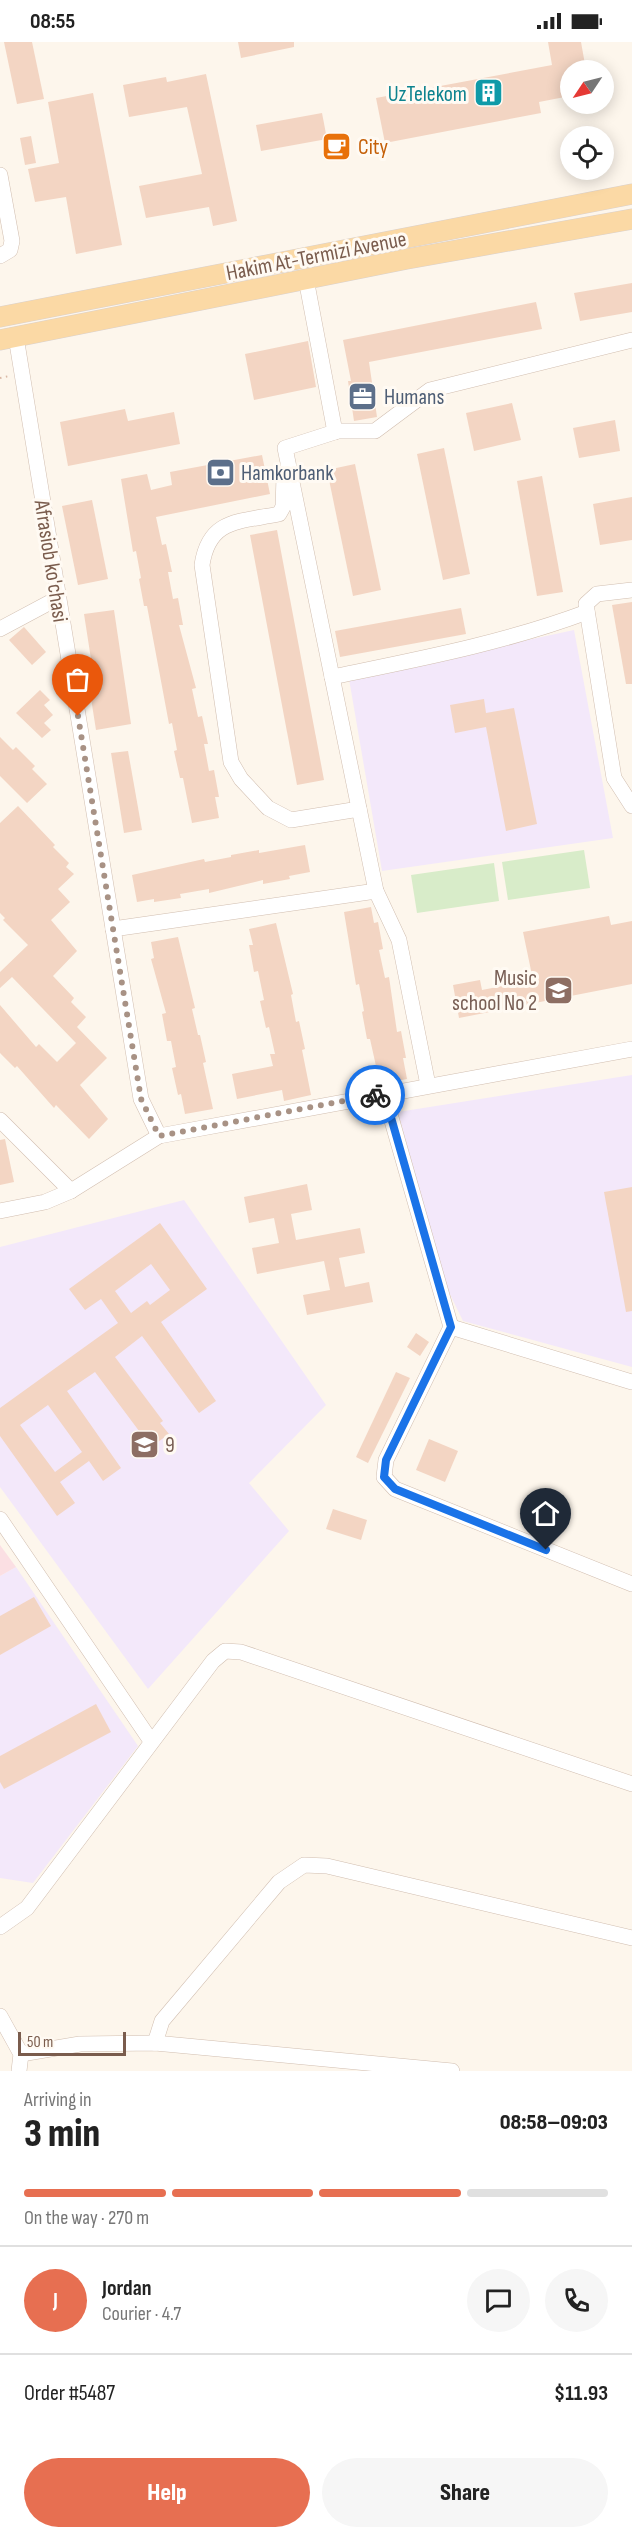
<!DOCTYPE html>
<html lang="en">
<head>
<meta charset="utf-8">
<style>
  body { margin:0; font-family:"Sofia Sans Condensed",sans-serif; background:#f6f6f6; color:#222; height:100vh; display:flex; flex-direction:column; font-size:22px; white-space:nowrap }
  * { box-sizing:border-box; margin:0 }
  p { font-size:20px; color:#767676 }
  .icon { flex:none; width:33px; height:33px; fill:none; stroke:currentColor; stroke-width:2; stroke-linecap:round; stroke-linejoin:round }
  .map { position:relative; height:2029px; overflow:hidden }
  .drawer { display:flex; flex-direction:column; background:#fff; flex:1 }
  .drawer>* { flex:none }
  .needle { width:39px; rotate:235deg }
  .fabs { position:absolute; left:560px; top:18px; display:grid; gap:12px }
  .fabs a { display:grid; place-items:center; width:54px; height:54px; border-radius:50%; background:#fff; box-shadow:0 3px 15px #0003; font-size:30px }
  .scale { position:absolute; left:18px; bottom:15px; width:108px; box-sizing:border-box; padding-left:6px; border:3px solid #7a5c4d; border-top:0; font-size:16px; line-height:21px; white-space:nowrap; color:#7a5c4d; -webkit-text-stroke:4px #fffaf3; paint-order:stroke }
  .pin { position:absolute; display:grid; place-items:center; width:51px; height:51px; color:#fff; margin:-62px -26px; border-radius:50% 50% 50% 0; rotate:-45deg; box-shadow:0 0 6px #0007 }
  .pin .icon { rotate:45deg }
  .courier { position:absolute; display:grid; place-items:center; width:60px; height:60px; margin:-30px; border:4px solid #1a73e8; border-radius:50%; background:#fff; color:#222; box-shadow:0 2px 8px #0007 }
  .summary em { font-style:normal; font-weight:800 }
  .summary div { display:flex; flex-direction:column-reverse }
  .summary { display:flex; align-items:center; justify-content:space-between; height:102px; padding:0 24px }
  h1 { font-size:39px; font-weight:800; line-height:45px }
  .bar { display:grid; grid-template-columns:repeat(4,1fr); gap:9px 6px; align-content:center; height:72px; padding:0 24px }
  .bar i { height:8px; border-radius:4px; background:#e0e0e0 }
  .bar .current { background:#e76f51 }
  .bar p { grid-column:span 4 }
  .line { display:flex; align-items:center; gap:15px; padding:0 24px; border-top:2px solid #e0e0e0 }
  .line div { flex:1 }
  .round { display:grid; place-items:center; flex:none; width:63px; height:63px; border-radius:32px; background:#f6f6f6 }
  .button { display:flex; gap:12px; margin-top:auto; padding:12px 24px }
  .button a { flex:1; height:69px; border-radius:36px; background:#e76f51; color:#fff; font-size:24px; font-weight:800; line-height:69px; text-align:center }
  .button a+a { background:#f6f6f6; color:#222 }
  .status { display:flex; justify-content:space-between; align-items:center; height:42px; padding:0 30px; background:#fff; direction:ltr }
  .status svg { height:16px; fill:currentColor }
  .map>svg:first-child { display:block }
</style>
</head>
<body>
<div class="status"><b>08:55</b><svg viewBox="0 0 49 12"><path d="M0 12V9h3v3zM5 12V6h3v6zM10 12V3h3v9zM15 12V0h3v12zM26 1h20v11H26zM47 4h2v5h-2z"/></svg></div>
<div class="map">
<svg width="632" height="2029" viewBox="0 0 632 2029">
  <rect width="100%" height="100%" fill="#fdf6ec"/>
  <g fill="#f3e8fa">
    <polygon points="574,588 613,796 382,829 349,637"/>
    <polygon points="632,1033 632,1325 463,1279 445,1242 398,1070"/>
    <polygon points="184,1158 326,1363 249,1441 289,1489 148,1647 0,1445 0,1205"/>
    <polygon points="16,1525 138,1704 33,1841 0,1836 0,1534"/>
  </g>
  <polygon fill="#fbdfe3" points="0,1503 16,1525 0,1534"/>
  <g fill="#d8ecc9">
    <polygon points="584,808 590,846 508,858 502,820"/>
    <polygon points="494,821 499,859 417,871 411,833"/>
  </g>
  <g fill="#f3d5c3" fill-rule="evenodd">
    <polygon points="4,0 32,0 44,57 17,62"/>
    <polygon points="238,0 294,0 294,5 241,16"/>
    <polygon points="548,0 581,0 586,28 570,28 570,54 539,60 541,71 385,101 376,56 552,23"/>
    <polygon points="206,32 237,179 213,184 209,165 146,176 139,144 202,132 187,65 129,75 123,43 166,35 167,40"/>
    <polygon points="93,51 122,203 76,212 66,155 35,160 28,127 59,121 48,60"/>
    <polygon points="322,71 327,97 261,109 256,83"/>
    <polygon points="31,94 36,121 25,123 20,96"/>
    <polygon points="632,241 632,270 580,279 574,251"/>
    <polygon points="536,260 542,287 369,320 377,375 354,379 348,339 351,339 343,298"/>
    <polygon points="308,299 316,345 254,358 245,312"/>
    <polygon points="512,361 521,398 474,409 466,371"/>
    <polygon points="125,367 128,379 174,370 180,402 68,424 60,380"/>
    <polygon points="615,378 620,409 579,416 573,386"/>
    <polygon points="444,406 470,532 443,538 417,412"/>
    <polygon points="262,413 270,452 156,475 162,503 166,502 172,530 168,530 173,557 178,556 183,583 179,583 196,646 192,647 198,675 202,674 208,702 204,702 209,729 214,728 219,755 215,755 219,776 192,781 183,736 180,736 174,709 177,708 172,681 169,682 147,564 144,564 139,537 141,536 136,509 133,510 121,437 147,432 151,448 172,443 170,430"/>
    <polygon points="355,422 381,548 353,554 327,428"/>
    <polygon points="542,434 563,550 537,554 517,439"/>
    <polygon points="632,455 632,498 600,503 593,462"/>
    <polygon points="92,458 108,537 78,543 62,464"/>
    <polygon points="277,488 324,738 297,743 250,493"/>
    <polygon points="632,560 632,642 626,642 612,563"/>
    <polygon points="461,566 466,592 340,615 335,589"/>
    <polygon points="114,568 131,682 96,688 87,631 93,630 84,572"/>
    <polygon points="24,585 46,610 32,623 9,598"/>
    <polygon points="40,648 50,658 44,663 53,673 44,681 51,688 42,696 16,671"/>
    <polygon points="484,657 486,671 514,666 537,782 506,789 486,685 455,691 450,663"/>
    <polygon points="0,695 13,708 16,705 35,724 32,727 47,742 27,761 0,734"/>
    <polygon points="128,709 142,788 124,791 111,711"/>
    <polygon points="18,764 55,803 53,805 69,821 66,825 74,832 58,847 70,860 51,878 77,909 53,934 74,956 71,960 86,975 77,985 107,1016 80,1043 108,1077 89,1097 56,1063 54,1066 17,1024 15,1026 0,1011 0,963 36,1005 39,1002 57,1020 76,1001 12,935 0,946 0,930 28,903 3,878 5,876 0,871 0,781"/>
    <polygon points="305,803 310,830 289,834 290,837 263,842 263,838 209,851 209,847 180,852 181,856 154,860 154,857 137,860 132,833 204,817 205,820 231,815 231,813 259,808 259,811"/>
    <polygon points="371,865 374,881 378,880 383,907 379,908 385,936 389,935 397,990 401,989 406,1016 403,1016 407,1037 380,1042 370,997 367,997 362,970 364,969 359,942 356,943 344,870"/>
    <polygon points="609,874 611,883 632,879 632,942 459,976 453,943 480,938 482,948 533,938 523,890"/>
    <polygon points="276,881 293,952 291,953 296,980 299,979 305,1007 302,1008 311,1053 284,1059 282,1048 237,1057 232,1032 273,1024 270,1012 275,1012 269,985 266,986 260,959 264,958 258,929 254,930 249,903 253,903 249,887"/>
    <polygon points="178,895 195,966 192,967 198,993 200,993 206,1020 203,1021 213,1067 185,1072 181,1052 178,1053 172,1026 176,1025 171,999 167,999 162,972 166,971 151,917 154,916 151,900"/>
    <polygon points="5,1097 14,1140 0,1143 0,1098"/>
    <polygon points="307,1142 312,1168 291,1172 296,1198 360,1186 365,1211 339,1216 345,1245 369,1240 373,1260 307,1273 303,1253 330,1248 324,1219 257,1232 252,1206 279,1201 274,1176 249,1181 244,1155"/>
    <polygon points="632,1145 632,1269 626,1270 604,1150"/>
    <path d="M160,1181L207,1247L161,1280L216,1359L199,1371L142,1294L115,1315L163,1379L160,1381L169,1392L151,1405L95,1330L67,1349L121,1426L103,1439L89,1419L60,1440L75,1461L57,1474L0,1394V1366L118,1281L101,1257L85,1268L69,1247ZM151,1222L170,1248L150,1263L147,1259L131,1271L115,1249ZM48,1363L82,1410L55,1430L20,1383Z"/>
    <polygon points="416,1291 429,1300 420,1314 407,1305"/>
    <polygon points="396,1330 410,1336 368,1421 356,1415"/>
    <polygon points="429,1397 458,1409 445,1440 416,1428"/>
    <polygon points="333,1467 367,1478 361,1498 326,1487"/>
    <polygon points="34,1555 51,1584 0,1613 0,1574"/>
    <polygon points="96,1662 111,1690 4,1747 0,1740 0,1714"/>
  </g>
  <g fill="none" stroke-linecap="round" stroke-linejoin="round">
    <defs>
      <g id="minor">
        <polyline points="0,133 12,199 10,208 0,214"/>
        <polyline points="306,237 335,390"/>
        <polyline points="16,295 141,1057 159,1094"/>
        <path d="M284,435L283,465L279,472C240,480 209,476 202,523L231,720L241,737L268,766L291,778L359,767"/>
        <polyline points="632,548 597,552 586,562 614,736 632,764"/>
        <polyline points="0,587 58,556"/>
        <path d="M332,635C419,617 504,601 587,570"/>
        <polyline points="113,887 376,849"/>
        <polyline points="428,1043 399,898 376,849 285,406 338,389 375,389 430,348 632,298"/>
        <polyline points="384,1051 451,1285 386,1418 384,1435 395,1447 632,1542"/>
        <polyline points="0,1078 71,1149"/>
        <polyline points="0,1169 45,1160 71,1149 159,1094 632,1007"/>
        <polyline points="451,1285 632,1340"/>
        <polyline points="0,1477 151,1699"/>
        <polyline points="0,1885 27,1866 213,1619 225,1609 241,1610 632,1742"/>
        <polyline points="0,1974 21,2012 19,2029"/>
        <polyline points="155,2001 162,1979 279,1840 304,1823 327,1824 632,1896"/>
        <polyline points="21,2012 80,2002 155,2001 452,2029"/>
      </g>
      <g id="major">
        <polyline points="0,275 632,152"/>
        <polyline points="0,298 407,217 632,177"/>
      </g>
    </defs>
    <use href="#minor" stroke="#d1beb0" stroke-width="16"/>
    <use href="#major" stroke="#dad1cd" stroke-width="21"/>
    <polyline stroke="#d9b8a5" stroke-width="2" stroke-dasharray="1.5 4.5" stroke-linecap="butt" points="0,336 9,334"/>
    <use href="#minor" stroke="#fff" stroke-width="15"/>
    <use href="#major" stroke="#fbd9a5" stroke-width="20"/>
  </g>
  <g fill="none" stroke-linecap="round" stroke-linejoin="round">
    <polyline stroke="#a89285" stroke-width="6" stroke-dasharray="0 10.8" points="78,674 141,1057 159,1094 375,1053"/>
    <polyline stroke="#1a73e8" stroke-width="8" points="375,1053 384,1051 451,1285 386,1418 384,1435 395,1447 546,1508"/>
  </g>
  <defs>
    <symbol id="building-square" viewBox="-11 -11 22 22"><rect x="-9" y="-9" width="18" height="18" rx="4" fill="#0f9aa8" stroke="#fffaf3"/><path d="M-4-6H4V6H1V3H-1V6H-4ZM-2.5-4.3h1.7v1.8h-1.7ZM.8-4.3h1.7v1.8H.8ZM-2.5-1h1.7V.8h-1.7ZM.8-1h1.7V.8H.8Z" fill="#fff"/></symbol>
    <symbol id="cafe-square" viewBox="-11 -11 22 22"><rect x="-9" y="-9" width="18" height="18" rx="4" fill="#e8710a" stroke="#fffaf3"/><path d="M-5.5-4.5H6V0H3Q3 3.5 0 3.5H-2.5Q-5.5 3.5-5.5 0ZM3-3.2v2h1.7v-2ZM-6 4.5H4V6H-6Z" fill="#fff"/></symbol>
    <symbol id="office-square" viewBox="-11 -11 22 22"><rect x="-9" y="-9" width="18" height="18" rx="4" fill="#5c6f8a" stroke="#fffaf3"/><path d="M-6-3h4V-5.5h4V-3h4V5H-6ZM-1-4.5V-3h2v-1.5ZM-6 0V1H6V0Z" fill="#fff"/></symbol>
    <symbol id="bank-square" viewBox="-11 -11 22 22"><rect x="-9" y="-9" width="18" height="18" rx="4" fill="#5c6f8a" stroke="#fffaf3"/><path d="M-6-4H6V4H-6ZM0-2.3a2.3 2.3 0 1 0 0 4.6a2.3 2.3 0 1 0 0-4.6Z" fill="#fff"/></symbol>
    <symbol id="school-square" viewBox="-11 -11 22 22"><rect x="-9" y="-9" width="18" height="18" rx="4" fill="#8d6e63" stroke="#fffaf3"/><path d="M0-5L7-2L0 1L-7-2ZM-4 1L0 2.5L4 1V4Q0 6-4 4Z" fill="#fff"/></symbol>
  </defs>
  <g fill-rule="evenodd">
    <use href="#building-square" x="472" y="34" width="33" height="33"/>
    <use href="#cafe-square" x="320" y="88" width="33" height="33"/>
    <use href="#office-square" x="346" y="338" width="33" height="33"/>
    <use href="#bank-square" x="204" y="414" width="33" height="33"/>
    <use href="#school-square" x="542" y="932" width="33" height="33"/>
    <use href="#school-square" x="128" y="1386" width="33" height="33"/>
  </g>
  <g text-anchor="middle" stroke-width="6" stroke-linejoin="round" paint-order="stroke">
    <g font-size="22" fill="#0d838f" stroke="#fffaf3" text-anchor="end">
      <text x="467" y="59">UzTelekom</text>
    </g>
    <g font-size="22" fill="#c56008" stroke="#fffaf3" text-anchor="start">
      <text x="358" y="112">City</text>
    </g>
    <g font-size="22" fill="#7a5c4d" stroke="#fffaf3">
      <text transform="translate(316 213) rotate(-11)" y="8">Hakim At-Termizi Avenue</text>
      <text transform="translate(52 519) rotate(81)" y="8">Afrasiob ko'chasi</text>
    </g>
    <g font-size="22" fill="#4e5e75" stroke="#fffaf3" text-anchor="start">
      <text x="384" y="362">Humans</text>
      <text x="241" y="438">Hamkorbank</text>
    </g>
    <g font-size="22" fill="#785e54" stroke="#fffaf3" text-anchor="end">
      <text x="537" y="943">Music<tspan x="537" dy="25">school No 2</tspan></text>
      <text x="165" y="1410" text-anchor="start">9</text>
    </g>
  </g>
</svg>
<div class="fabs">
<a><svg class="needle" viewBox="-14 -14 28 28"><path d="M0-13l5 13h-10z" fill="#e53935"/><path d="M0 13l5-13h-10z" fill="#767676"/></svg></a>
<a><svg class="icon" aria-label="locate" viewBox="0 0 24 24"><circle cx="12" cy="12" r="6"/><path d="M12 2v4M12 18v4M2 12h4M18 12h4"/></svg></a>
</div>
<div class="scale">50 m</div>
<div class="pin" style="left:78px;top:674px;background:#ea580c"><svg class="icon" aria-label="bag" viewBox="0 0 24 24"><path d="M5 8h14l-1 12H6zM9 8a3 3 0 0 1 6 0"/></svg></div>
<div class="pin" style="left:546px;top:1508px;background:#1f2937"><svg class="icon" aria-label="home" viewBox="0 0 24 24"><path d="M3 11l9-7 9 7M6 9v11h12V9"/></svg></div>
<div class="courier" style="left:375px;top:1053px"><svg class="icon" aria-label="bike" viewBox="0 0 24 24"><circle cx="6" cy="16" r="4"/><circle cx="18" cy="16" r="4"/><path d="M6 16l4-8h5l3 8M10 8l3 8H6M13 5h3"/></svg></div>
</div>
<section class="drawer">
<div class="summary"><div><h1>3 min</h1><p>Arriving in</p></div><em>08:58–09:03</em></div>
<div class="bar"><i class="current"></i><i class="current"></i><i class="current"></i><i></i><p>On the way · 270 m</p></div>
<div class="line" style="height:108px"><b class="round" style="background:#e76f51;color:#fff">J</b><div><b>Jordan</b><p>Courier · 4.7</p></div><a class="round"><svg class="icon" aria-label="chat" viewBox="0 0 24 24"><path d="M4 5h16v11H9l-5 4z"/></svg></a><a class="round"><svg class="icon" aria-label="phone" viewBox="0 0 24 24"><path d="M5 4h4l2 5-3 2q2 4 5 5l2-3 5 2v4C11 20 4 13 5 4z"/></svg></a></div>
<div class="line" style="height:78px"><div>Order #5487</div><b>$11.93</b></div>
<div class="button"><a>Help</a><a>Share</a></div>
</section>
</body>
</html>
